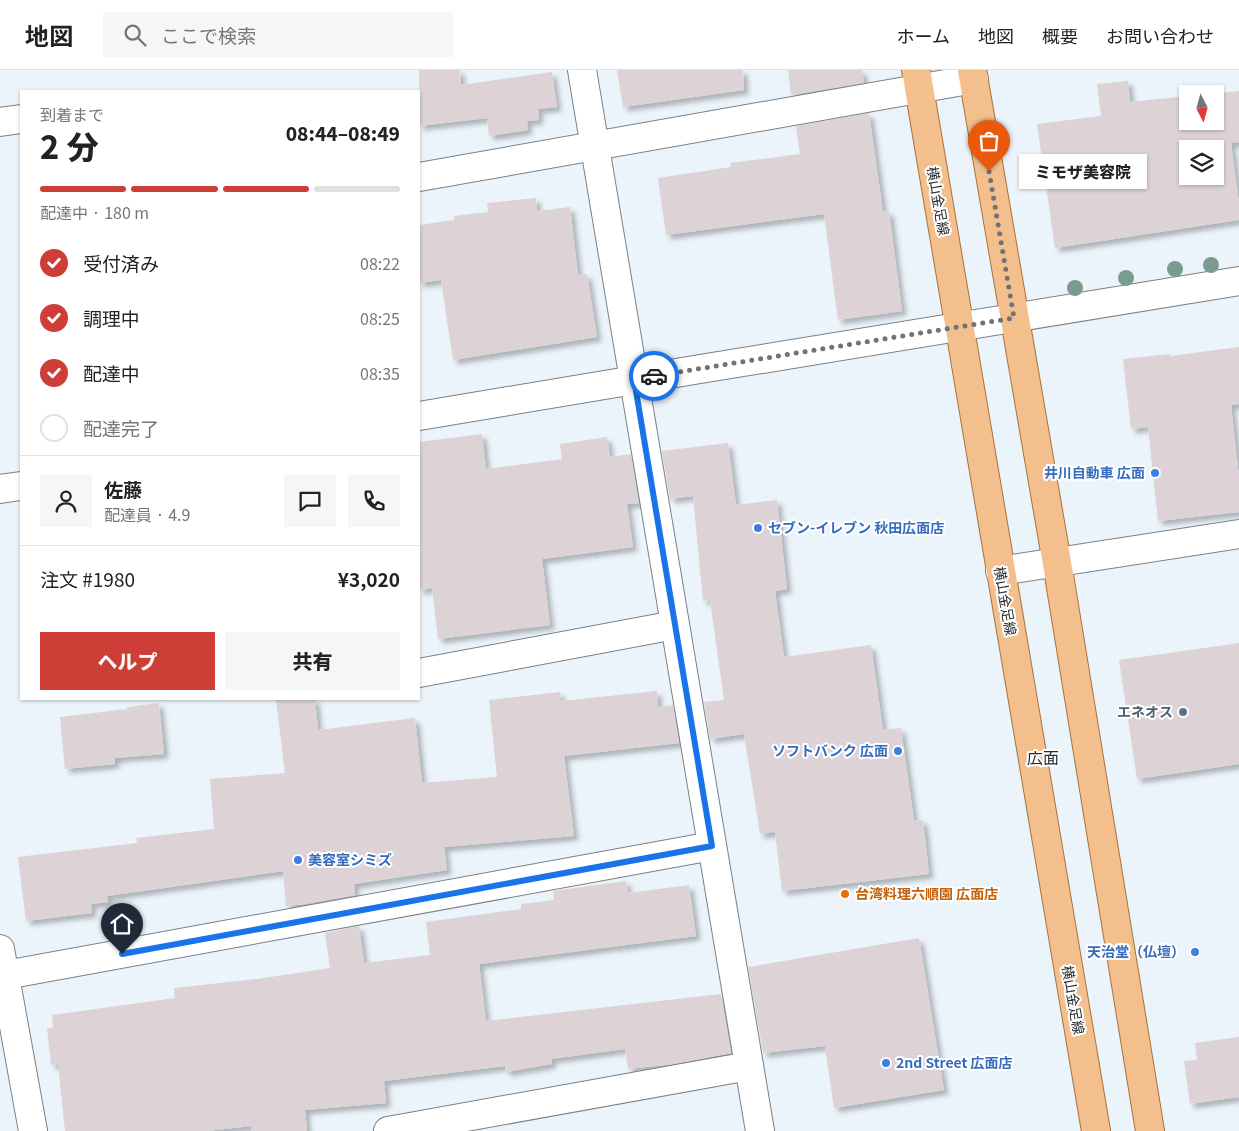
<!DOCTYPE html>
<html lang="ja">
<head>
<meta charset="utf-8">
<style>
  body { margin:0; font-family:Georgia,"Noto Sans JP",serif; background:#f6f6f6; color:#222; height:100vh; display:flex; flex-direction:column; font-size:19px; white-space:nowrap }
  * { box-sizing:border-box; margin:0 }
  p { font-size:16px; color:#767676 }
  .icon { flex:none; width:28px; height:28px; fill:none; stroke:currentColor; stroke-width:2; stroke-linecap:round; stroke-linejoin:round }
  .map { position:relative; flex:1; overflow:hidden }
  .details { position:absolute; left:20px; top:20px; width:400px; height:610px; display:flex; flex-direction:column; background:#fff; border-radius:0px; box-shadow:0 1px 4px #0004 }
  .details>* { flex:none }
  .needle { width:32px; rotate:174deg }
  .buttons { position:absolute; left:1179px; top:15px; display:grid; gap:10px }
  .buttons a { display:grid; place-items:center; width:45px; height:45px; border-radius:0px; background:#fff; box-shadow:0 1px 4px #0004; font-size:25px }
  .pin { position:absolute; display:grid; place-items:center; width:42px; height:42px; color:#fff; margin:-51px -21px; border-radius:50% 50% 50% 0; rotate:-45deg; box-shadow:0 0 5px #0007 }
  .pin .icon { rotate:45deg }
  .courier { position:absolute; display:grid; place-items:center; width:50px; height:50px; margin:-25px; border:4px solid #1a73e8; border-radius:50%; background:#fff; color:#222; box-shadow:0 1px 6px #0007 }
  .bubble { position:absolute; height:35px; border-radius:0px; background:#fff; box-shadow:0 1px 4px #0004; font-size:16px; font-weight:800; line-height:35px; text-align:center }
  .overview em { font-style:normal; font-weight:800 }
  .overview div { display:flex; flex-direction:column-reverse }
  .overview { display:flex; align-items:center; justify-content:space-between; height:85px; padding:0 20px }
  h1 { font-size:32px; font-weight:800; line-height:38px }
  .bar { display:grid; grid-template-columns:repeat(4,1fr); gap:8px 5px; align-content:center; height:60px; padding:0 20px }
  .bar i { height:6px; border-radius:4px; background:#e0e0e0 }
  .bar .selected { background:#cc3e36 }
  .bar p { grid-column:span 4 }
  .line { display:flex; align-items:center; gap:12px; padding:0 20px; border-top:1px solid #e0e0e0 }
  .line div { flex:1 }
  .round { display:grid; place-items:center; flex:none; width:52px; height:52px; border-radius:0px; background:#f6f6f6 }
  ol { padding:0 20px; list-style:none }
  li { display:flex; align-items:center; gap:15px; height:55px }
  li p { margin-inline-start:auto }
  li .icon { padding:5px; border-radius:50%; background:#cc3e36; color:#fff; stroke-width:4 }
  li:last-child { color:#767676 }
  li i { width:28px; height:28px; border:2px solid #e0e0e0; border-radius:50% }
  .button { display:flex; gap:10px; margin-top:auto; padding:10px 20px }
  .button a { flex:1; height:58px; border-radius:0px; background:#cc3e36; color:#fff; font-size:20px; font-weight:800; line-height:58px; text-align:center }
  .button a+a { background:#f6f6f6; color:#222 }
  header { display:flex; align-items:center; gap:30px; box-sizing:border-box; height:70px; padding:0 25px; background:#fff; border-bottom:1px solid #e0e0e0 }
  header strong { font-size:24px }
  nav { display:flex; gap:28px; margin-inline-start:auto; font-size:18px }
  .search { width:350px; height:45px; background:#f6f6f6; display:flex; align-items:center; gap:12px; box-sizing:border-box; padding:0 18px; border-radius:0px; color:#767676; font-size:19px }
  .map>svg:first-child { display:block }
</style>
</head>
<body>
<header>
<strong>地図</strong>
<div class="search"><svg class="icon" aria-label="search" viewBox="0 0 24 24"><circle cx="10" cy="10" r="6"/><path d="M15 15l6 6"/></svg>ここで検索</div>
<nav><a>ホーム</a><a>地図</a><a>概要</a><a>お問い合わせ</a></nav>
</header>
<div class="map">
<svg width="1239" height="1061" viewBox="0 0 1239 1061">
  <defs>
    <filter id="shadow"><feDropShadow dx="4.5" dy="4.5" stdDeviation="2.5" flood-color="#0004"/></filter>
  </defs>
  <rect width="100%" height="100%" fill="#ebf4fa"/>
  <g fill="#ddd2d6" fill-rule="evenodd" filter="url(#shadow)">
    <polygon points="419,0 460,0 461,15 552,2 557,37 538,39 539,50 527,51 528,60 489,66 487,48 419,56"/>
    <polygon points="617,0 743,0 744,20 623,37"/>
    <polygon points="788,0 862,0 864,13 791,25"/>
    <path d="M1128,11L1130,32L1188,26V51H1215V24H1213L1239,21V72L1231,73L1239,134V150L1055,178L1037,54L1101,46L1097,14ZM1188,79H1215V106H1188Z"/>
    <polygon points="869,43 883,142 889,141 902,241 838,250 824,144 666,165 658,108 731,97 730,93 800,84 796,56"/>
    <polygon points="536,128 537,141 570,137 578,205 587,204 597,267 453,290 441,210 419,213 419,155 454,150 454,146 488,142 487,133"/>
    <polygon points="1239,277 1239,334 1231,335 1239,408 1239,442 1158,451 1148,357 1131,359 1123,289 1170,284 1170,286"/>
    <polygon points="482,364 486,399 562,389 560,374 607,367 610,387 631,384 639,433 627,434 633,477 542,489 550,555 438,569 432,518 419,520 419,372"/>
    <polygon points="728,373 736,435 777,430 787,519 775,521 784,587 871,575 883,660 901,658 914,751 923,750 929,804 782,821 775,762 760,764 744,664 710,669 704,632 724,630 710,530 703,531 693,426 670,429 662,381"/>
    <polygon points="1239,573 1239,694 1137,709 1119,590"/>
    <polygon points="657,621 658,637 673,635 679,673 564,686 574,766 444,777 447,800 354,814 355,825 305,834 286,836 283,801 107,826 108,832 91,834 92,843 26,851 18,787 137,773 136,768 214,759 210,709 285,703 276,629 315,629 318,660 415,648 422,713 497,707 489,630 560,622 561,631"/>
    <polygon points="159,633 164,684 115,688 115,694 65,699 60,647 127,639 127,637"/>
    <polygon points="626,811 628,823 689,815 696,866 479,894 486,951 721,924 731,983 673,994 628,999 625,979 551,989 552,994 506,1002 505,996 384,1011 386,1033 305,1040 307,1061 252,1061 251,1056 206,1061 65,1061 58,994 51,995 47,958 53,958 52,945 175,928 174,918 257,909 330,898 325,863 359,856 364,893 430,885 426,852 521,839 521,834 554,830 553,821"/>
    <polygon points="919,868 944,1020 834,1038 825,976 763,983 748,897"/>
    <polygon points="1239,967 1239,1027 1190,1034 1184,991 1197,990 1195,973"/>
  </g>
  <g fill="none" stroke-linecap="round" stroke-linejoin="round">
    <defs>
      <g id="minor">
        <polyline points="582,0 760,1061"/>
        <polyline points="0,52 21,49"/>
        <polyline points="419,107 974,9"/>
        <path d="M419,346C692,299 966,257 1239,211"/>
        <polyline points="0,419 21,416"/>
        <polyline points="1000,501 1239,464"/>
        <polyline points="419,603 675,555"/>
        <polyline points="0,906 712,776"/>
        <polyline points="388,1061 749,996"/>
      </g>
      <polyline id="tertiary" points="0,879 33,1061"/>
      <g id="primary">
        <polyline points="916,0 1096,1061"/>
        <polyline points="972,0 1057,493 1150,1061"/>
      </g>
    </defs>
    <use href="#minor" stroke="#798187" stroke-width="30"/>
    <use href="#tertiary" stroke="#798187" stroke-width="30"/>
    <use href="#primary" stroke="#a7713b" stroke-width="30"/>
    <use href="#minor" stroke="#fff" stroke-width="28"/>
    <use href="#tertiary" stroke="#fff" stroke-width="28"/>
    <use href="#primary" stroke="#f3c08d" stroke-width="28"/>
  </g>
  <g fill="#7a9b90">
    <circle cx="1211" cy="195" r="8"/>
    <circle cx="1175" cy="199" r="8"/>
    <circle cx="1126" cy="208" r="8"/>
    <circle cx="1075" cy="218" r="8"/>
  </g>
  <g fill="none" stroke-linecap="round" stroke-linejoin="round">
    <polyline stroke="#6e7377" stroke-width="5" stroke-dasharray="0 9" points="654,306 1014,248 989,101"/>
    <polyline stroke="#1a73e8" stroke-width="6" points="122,884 712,776 634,309 654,306"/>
  </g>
  <g fill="#3f7fe0" stroke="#fff" stroke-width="2">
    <circle cx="1155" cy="403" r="5"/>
    <circle cx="758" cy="458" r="5"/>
    <circle cx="898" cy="681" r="5"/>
    <circle cx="298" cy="790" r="5"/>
    <circle cx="1195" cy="882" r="5"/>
    <circle cx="886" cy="993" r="5"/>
  </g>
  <circle fill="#5c6f8a" stroke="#fff" stroke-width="2" cx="1183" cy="642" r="5"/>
  <circle fill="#e8710a" stroke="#fff" stroke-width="2" cx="845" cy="824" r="5"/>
  <g text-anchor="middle" stroke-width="4" stroke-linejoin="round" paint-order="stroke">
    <g font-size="14" fill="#2a2d30" stroke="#fff">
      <text transform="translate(938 131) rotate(80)" y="5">横山金足線</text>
      <text transform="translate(1005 531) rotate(80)" y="5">横山金足線</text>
      <text transform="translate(1073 930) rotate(80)" y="5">横山金足線</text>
    </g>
    <g font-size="14" font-weight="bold" fill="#366cbe" stroke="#fff" text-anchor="end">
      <text x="1145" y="408">井川自動車 広面</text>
      <text x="768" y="463" text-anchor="start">セブン-イレブン 秋田広面店</text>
      <text x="888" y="686">ソフトバンク 広面</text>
      <text x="308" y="795" text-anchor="start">美容室シミズ</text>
      <text x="1185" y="887">天治堂（仏壇）</text>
      <text x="896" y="998" text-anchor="start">2nd Street 広面店</text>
    </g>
    <g font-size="14" font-weight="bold" fill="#4e5e75" stroke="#fff" text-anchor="end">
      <text x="1173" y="647">エネオス</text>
    </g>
    <g font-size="14" font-weight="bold" fill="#c56008" stroke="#fff" text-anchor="start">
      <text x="855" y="829">台湾料理六順園 広面店</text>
    </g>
    <g font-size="16" fill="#2a2d30" stroke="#fff">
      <text x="1043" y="694">広面</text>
    </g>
  </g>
</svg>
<div class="buttons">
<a><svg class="needle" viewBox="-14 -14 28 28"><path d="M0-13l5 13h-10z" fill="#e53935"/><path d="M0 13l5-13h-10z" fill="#767676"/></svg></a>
<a><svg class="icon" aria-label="layers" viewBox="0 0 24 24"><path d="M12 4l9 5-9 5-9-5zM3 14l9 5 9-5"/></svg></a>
</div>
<div class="pin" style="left:989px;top:101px;background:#ea580c"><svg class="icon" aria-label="bag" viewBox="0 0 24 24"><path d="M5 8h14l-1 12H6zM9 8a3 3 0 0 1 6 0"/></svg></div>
<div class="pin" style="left:122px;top:884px;background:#1f2937"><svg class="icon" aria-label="home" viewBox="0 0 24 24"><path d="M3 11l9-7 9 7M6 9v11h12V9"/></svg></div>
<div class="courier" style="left:654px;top:306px"><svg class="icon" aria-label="car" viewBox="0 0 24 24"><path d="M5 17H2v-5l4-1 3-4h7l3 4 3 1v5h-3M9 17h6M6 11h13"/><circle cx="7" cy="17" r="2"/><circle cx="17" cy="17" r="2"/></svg></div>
<div class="bubble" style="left:1019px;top:84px;width:128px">ミモザ美容院</div>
<section class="details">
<div class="overview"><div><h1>2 分</h1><p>到着まで</p></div><em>08:44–08:49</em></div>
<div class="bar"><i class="selected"></i><i class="selected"></i><i class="selected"></i><i></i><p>配達中 · 180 m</p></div>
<ol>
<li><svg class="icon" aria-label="check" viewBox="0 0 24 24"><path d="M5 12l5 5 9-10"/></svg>受付済み<p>08:22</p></li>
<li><svg class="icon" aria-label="check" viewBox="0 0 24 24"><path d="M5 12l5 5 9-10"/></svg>調理中<p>08:25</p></li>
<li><svg class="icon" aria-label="check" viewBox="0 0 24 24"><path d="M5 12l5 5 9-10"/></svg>配達中<p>08:35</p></li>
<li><i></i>配達完了</li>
</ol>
<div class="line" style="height:90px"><a class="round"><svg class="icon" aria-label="person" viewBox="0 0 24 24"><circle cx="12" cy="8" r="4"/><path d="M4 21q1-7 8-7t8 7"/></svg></a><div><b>佐藤</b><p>配達員 · 4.9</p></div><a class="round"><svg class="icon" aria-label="chat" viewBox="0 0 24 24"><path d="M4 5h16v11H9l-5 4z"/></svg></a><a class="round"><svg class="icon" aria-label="phone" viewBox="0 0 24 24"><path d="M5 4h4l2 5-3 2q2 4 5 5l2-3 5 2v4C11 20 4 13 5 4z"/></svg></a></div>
<div class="line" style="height:65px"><div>注文 #1980</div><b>¥3,020</b></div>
<div class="button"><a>ヘルプ</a><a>共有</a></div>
</section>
</div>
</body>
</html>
